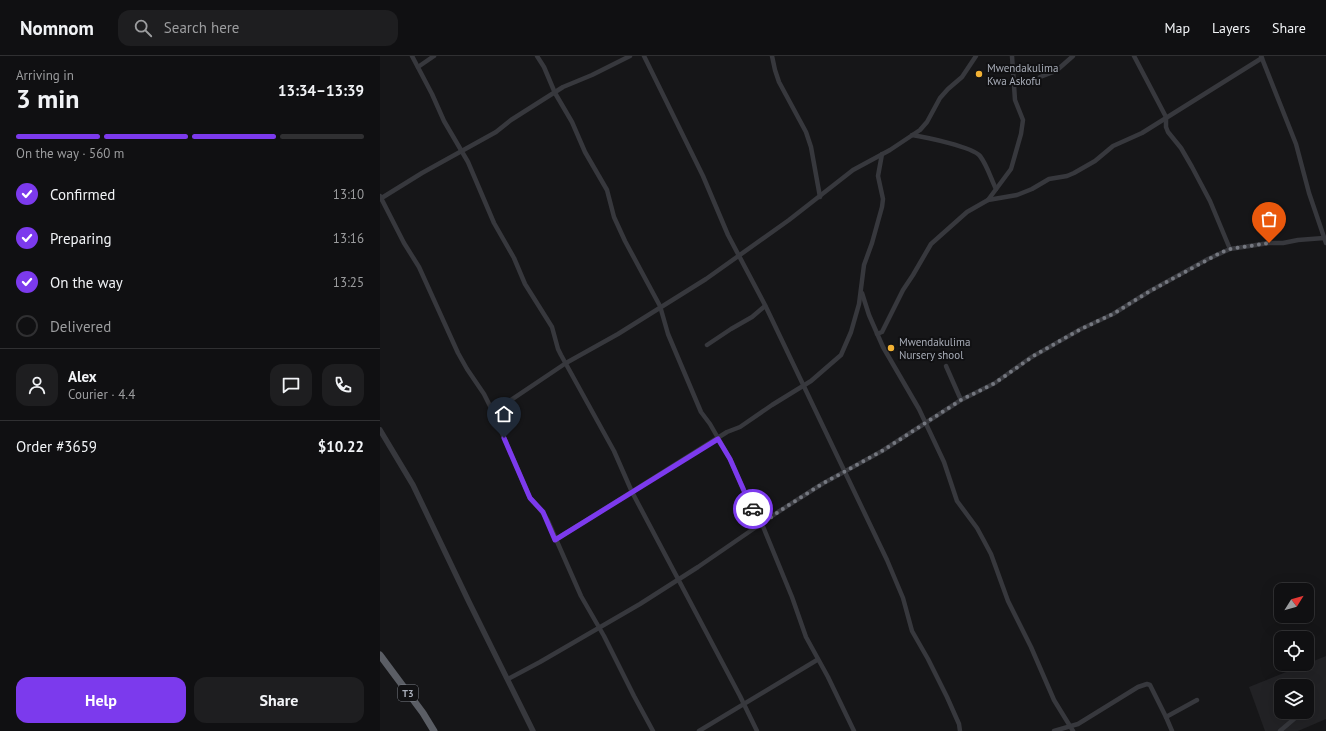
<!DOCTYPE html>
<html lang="en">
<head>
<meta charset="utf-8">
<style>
  body { margin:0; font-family:"PT Sans",sans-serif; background:#1e1e20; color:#f1f3f6; height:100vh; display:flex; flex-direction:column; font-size:15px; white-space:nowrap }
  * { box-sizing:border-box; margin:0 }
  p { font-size:13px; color:#9c9d9f }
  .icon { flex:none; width:22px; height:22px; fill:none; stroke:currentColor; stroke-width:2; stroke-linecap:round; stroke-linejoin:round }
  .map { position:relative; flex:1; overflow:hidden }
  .details { display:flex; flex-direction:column; background:#101012; width:380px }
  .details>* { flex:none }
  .needle { width:26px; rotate:53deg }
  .fabs { position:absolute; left:894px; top:527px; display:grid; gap:8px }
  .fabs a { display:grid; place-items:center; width:40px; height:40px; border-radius:8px; background:#101012; box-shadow:0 4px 16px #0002,0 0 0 1px #303032; font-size:20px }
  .pin { position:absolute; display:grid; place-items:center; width:34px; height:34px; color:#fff; margin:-41px -17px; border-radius:50% 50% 50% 0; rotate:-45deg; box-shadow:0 0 4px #0007 }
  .pin .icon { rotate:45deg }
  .courier { position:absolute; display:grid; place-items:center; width:40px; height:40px; margin:-20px; border:3px solid #7c3aed; border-radius:50%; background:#fff; color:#222; box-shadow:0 1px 5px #0007 }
  .overview em { font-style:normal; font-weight:800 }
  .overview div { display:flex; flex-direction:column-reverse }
  .overview { display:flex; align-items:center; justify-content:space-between; height:68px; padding:0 16px }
  h1 { font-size:26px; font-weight:800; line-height:30px }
  .bar { display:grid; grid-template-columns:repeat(4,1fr); gap:6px 4px; align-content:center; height:48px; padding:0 16px }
  .bar i { height:5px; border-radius:3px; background:#303032 }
  .bar .selected { background:#7c3aed }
  .bar p { grid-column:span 4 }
  .line { display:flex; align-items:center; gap:10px; padding:0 16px; border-top:1px solid #303032 }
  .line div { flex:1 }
  .round { display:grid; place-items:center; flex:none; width:42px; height:42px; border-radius:12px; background:#1e1e20 }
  ol { padding:0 16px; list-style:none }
  li { display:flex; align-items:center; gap:12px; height:44px }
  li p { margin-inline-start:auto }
  li .icon { padding:4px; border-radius:50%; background:#7c3aed; color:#fff; stroke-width:4 }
  li:last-child { color:#9c9d9f }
  li i { width:22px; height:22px; border:2px solid #303032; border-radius:50% }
  .action { display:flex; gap:8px; margin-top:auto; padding:8px 16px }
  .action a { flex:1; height:46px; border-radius:12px; background:#7c3aed; color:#fff; font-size:16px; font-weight:800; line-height:46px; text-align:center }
  .action a+a { background:#1e1e20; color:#f1f3f6 }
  header { display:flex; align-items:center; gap:24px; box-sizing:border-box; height:56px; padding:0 20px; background:#101012; border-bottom:1px solid #303032 }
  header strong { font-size:19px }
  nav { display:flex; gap:22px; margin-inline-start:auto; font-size:14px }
  .search { width:280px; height:36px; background:#1e1e20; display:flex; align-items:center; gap:10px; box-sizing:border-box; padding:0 14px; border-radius:12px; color:#9c9d9f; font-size:15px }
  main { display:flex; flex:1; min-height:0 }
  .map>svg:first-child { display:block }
</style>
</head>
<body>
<header>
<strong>Nomnom</strong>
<div class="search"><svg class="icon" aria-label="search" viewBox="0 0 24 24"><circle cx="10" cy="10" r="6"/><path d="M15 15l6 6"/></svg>Search here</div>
<nav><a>Map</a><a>Layers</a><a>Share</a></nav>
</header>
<main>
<section class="details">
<div class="overview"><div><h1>3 min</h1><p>Arriving in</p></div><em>13:34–13:39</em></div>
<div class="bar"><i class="selected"></i><i class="selected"></i><i class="selected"></i><i></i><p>On the way · 560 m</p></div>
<ol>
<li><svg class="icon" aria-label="check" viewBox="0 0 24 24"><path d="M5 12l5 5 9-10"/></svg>Confirmed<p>13:10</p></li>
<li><svg class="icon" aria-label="check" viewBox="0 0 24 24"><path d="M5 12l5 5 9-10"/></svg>Preparing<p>13:16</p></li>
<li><svg class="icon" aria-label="check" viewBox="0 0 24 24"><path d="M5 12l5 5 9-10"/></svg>On the way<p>13:25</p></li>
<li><i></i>Delivered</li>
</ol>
<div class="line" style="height:72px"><a class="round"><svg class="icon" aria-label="person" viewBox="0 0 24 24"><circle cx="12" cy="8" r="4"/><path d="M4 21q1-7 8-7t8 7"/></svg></a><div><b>Alex</b><p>Courier · 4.4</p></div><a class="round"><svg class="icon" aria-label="chat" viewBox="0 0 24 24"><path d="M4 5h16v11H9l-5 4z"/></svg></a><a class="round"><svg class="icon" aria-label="phone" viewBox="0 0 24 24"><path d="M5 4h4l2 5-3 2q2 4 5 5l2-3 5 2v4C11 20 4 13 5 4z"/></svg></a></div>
<div class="line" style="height:52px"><div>Order #3659</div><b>$10.22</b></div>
<div class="action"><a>Help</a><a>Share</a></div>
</section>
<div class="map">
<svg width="946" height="675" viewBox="0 0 946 675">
  <rect width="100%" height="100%" fill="#161618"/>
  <path fill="#222225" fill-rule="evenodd" d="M946,600V663L918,675H885L869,631ZM901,630H927V656H901Z"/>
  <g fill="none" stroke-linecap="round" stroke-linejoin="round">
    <g stroke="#37383d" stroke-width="4.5">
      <polyline points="32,0 52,38 64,65 88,106 114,167 134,202 145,228 172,271 178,293 181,299 234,395 252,436 360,640 377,675"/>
      <polyline points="157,0 164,11 175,37 192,66 205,96 227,134 234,161 245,185 280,250 288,278 321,356 330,368 350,403 365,437 382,468 412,541 426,581 448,621 474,675"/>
      <polyline points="264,0 323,120 348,179 385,249 507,504 523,542 532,575 548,603 567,641 579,668 580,675"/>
      <polyline points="392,0 395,14 399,26 426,76 431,91 440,141"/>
      <polyline points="754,0 786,61 786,71 788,76 801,92 812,111 830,145 850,193"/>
      <polyline points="881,0 916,88 929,137 946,187"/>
      <polyline points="38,11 54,0"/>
      <polyline points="660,21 676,15 693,0"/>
      <path d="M532,79C545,81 593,91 600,100C607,109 611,123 616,133"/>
      <polyline points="0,140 24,187 39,211 78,297 87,313 104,338 113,356 150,442 163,457 168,465 201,540 224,580 254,640 273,675"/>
      <polyline points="0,143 42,117 116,76 131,64 183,31 212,19 250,0"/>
      <polyline points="608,144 637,139 652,133 669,123 687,120 694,117 715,105 733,90 762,77 882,2"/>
      <polyline points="482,237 489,259 503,291 539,353 564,406 577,445 597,472 603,483 611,498 628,545 651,591 674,644 693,675"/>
      <polyline points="497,278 502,276 523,234 533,219 551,188 587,156 608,144 631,113 641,78 643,64 635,44 632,0"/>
      <polyline points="327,289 351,273 372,261 385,250"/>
      <polyline points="566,310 581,344"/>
      <polyline points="113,356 186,307 238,278 326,223 409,164 473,114 510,94 540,74 547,66 560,42 568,33 582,21 596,0"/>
      <polyline points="175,484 347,376 360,371 392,349 431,325 461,299 471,276 479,248 484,209 492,187 502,151 503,143 498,120 502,98"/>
      <polyline points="128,623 160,606 260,548 318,511 398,456 442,428 502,395 581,344 615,327 650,302 701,273 733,258 770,235 828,203 850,193 889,187 903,187 918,184 944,182"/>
      <polyline points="319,675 437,604"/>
      <polyline points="674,675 698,668 758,631 767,628 770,629 786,661"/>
      <polyline points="792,675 786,661 817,644"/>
      <polyline points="900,675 914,663"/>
    </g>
    <polyline stroke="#37383d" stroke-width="5.5" points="0,374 33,429 89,546 153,675"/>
    <polyline stroke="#5b5e65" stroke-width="7" points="0,599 43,657 54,675"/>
  </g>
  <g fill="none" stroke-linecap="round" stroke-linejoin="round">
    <polyline stroke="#757880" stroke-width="4" stroke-dasharray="0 7.2" points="373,453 382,468 398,456 442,428 502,395 581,344 615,327 655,299 701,273 733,258 770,235 842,196 850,193 889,187"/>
    <polyline stroke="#7c3aed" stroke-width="5" points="124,382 150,442 163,456 175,484 338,383 350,403 365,437 373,453"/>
  </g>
  <g fill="#f2b134" stroke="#111113" stroke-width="1.5">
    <circle cx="599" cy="18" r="4"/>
    <circle cx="511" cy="292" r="4"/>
  </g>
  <g text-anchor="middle" stroke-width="4" stroke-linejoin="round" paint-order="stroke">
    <rect fill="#111113" stroke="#7b7e86" stroke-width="1" x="18" y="629" width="20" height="16" rx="3"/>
    <g font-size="10" font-weight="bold" fill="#a8adb8">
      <text x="28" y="641">T3</text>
    </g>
    <g font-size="11" fill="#a8adb8" stroke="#111113" text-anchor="start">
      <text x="607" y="16">Mwendakulima<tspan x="607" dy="13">Kwa Askofu</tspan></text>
      <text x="519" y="290">Mwendakulima<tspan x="519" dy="13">Nursery shool</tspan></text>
    </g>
  </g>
</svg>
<div class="fabs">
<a><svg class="needle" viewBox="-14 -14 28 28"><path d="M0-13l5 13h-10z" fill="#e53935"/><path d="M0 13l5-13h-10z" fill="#9c9d9f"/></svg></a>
<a><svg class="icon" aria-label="locate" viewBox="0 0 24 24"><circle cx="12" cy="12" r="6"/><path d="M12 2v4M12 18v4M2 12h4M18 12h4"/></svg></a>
<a><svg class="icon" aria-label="layers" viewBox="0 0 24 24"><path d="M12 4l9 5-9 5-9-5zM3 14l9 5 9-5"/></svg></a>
</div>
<div class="pin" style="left:889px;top:187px;background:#ea580c"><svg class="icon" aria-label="bag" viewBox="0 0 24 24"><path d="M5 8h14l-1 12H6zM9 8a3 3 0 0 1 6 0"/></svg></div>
<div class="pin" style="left:124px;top:382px;background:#1f2937"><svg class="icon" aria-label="home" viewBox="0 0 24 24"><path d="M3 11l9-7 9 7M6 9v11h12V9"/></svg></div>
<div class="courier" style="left:373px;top:453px"><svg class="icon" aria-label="car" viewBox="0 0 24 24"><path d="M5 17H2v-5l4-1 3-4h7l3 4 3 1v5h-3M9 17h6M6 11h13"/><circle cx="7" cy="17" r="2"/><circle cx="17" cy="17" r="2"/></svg></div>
</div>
</main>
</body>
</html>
